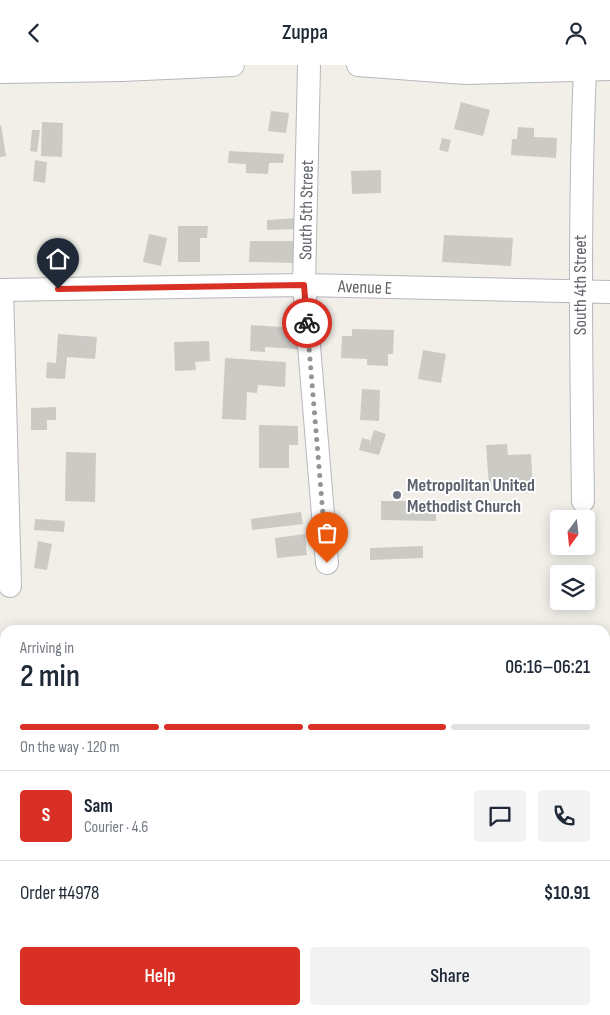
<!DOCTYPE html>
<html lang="en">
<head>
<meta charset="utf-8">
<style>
  body { margin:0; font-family:"Sofia Sans Condensed",sans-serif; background:#f2f2f3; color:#1f2937; height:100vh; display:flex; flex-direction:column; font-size:19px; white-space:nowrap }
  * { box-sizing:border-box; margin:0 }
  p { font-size:16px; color:#747a83 }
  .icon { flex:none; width:28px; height:28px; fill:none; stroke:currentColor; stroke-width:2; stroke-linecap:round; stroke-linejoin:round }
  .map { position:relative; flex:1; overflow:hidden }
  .sheet { position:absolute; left:0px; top:560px; width:610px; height:390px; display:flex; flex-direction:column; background:#fff; border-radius:15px 15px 0 0; box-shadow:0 2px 12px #0003 }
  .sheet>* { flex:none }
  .needle { width:32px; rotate:195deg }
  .tools { position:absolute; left:550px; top:445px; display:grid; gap:10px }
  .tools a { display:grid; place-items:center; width:45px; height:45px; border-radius:5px; background:#fff; box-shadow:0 2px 12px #0003; font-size:25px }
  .pin { position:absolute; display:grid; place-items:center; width:42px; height:42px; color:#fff; margin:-51px -21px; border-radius:50% 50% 50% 0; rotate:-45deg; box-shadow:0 0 5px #0007 }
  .pin .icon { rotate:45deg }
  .courier { position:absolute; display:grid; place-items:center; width:50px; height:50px; margin:-25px; border:4px solid #d93025; border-radius:50%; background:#fff; color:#222; box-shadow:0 1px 6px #0007 }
  .headline em { font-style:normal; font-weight:600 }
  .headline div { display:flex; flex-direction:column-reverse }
  .headline { display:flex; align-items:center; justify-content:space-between; height:85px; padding:0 20px }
  h1 { font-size:32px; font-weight:600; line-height:38px }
  .bar { display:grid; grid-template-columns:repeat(4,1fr); gap:8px 5px; align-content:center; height:60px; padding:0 20px }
  .bar i { height:6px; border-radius:4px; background:#e0e1e3 }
  .bar .on { background:#d93025 }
  .bar p { grid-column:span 4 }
  .line { display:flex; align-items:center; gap:12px; padding:0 20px; border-top:1px solid #e0e1e3 }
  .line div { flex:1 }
  .round { display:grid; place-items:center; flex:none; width:52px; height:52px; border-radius:5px; background:#f2f2f3 }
  .action { display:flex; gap:10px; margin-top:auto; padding:10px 20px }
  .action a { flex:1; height:58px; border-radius:5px; background:#d93025; color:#fff; font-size:20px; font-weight:600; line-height:58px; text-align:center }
  .action a+a { background:#f2f2f3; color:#1f2937 }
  header { display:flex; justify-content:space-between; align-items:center; height:65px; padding:0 20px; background:#fff; font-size:22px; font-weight:600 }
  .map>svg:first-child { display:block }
</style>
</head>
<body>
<header><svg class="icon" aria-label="back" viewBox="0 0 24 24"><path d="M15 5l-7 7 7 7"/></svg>Zuppa<svg class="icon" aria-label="person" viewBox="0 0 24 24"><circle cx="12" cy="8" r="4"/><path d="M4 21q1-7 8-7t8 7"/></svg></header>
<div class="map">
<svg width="610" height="950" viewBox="0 0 610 950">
  <rect width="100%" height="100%" fill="#f1efe8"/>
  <g fill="#cccac5">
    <polygon points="461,37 490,45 483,71 454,64"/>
    <polygon points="271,46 289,48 286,68 268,66"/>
    <polygon points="42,57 63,58 62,92 41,91"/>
    <polygon points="1,60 6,91 0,92 0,61"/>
    <polygon points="518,62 534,63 534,72 557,73 556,93 511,90 512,74 517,74"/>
    <polygon points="32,65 40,65 37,87 30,86"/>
    <polygon points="442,73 451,75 448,87 439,85"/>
    <polygon points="229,86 284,89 283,98 269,98 268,109 246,108 246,99 228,98"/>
    <polygon points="35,95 47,97 45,118 33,116"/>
    <polygon points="381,105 381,128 352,129 351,106"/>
    <polygon points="297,153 297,164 267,165 267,155"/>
    <polygon points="178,161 208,161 207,173 200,173 200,197 178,197"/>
    <polygon points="149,169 167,173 161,201 143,197"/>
    <polygon points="444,170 513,173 511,201 442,197"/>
    <polygon points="250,176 296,176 297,198 249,197"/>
    <polygon points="251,260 299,263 297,284 265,282 265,287 250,286"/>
    <polygon points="352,264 394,265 393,289 388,289 388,301 367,300 367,294 341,293 342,271 352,271"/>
    <polygon points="58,269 97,272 95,294 67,292 65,314 46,313 47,297 56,298"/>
    <polygon points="209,276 210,296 195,297 196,305 175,306 174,277"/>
    <polygon points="423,285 446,289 441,318 418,314"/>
    <polygon points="225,293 286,297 285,322 258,320 257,328 247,327 246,355 222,354"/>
    <polygon points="362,324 380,325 379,356 360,355"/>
    <polygon points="56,342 56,355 47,355 47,365 31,365 31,343"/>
    <polygon points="259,360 298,361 298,380 289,380 289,403 259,403"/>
    <polygon points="374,365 386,369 379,390 359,385 362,373 370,375 369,381"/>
    <polygon points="507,379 508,390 531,389 533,427 518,428 517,420 489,421 486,380"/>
    <polygon points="66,387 96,388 95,437 65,436"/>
    <polygon points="381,436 436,436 436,456 381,455"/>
    <polygon points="301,447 303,459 252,465 251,454"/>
    <polygon points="35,454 65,456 64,467 34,465"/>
    <polygon points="305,469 307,490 277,493 275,473"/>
    <polygon points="38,476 52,479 47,505 34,503"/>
    <polygon points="423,481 423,493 370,495 370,483"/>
    <polygon points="234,945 272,945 273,950 234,950"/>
  </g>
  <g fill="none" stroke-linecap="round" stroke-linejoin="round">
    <defs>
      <g id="minor">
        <polyline points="309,0 304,220 327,498"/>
        <polyline points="358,0 466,8 610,4"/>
        <polyline points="0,7 122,5 233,0"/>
        <polyline points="0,225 304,220 610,227"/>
        <polyline points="2,225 10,521"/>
        <path d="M583,436C581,292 579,148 585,4"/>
        <polyline points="609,783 610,790"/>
        <polyline points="605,939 610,938"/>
        <polyline points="176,945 176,950"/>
        <polyline points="392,945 393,950"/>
        <polyline points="538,950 570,945"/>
      </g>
    </defs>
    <use href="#minor" stroke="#b5b8bc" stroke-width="24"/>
    <use href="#minor" stroke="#fff" stroke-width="22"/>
    <g stroke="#b6b7b8" stroke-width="4" stroke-dasharray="1 6" stroke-linecap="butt">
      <polyline points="605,656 610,655"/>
      <polyline points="0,765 5,764"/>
    </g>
  </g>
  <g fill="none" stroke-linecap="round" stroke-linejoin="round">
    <polyline stroke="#929495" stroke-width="5" stroke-dasharray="0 9" points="307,258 327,498"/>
    <polyline stroke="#d93025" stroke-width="6" points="58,224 304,220 307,258"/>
  </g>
  <circle fill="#6b7280" stroke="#fff" stroke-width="2" cx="397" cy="430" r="5"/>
  <g text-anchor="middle" stroke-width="4" stroke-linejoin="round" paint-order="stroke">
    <g font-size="18" fill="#5f6368" stroke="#fff">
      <text transform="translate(306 145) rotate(-89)" y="6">South 5th Street</text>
      <text transform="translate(580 220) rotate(-90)" y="6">South 4th Street</text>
      <text transform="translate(365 222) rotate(2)" y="6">Avenue E</text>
    </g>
    <g font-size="18" font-weight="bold" fill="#5b616d" stroke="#fff" text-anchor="start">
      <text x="407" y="426">Metropolitan United<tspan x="407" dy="21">Methodist Church</tspan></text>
    </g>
  </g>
</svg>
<div class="tools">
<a><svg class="needle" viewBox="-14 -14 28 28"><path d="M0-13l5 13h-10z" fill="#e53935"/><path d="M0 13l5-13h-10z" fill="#747a83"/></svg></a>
<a><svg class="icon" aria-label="layers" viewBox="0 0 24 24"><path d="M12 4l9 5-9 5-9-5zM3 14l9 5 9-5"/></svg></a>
</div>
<div class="pin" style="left:327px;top:498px;background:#ea580c"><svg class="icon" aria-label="bag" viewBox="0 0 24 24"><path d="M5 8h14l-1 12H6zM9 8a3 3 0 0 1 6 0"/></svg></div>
<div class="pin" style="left:58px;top:224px;background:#1f2937"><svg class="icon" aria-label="home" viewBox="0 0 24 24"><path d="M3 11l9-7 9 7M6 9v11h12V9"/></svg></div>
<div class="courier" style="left:307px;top:258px"><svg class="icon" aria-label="bike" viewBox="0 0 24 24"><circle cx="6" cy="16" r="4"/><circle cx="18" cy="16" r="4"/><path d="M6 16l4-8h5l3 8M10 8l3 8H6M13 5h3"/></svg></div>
<section class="sheet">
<div class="headline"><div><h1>2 min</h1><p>Arriving in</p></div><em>06:16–06:21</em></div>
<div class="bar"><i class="on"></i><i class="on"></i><i class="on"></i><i></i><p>On the way · 120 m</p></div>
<div class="line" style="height:90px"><b class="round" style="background:#d93025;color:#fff">S</b><div><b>Sam</b><p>Courier · 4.6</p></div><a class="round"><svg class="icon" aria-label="chat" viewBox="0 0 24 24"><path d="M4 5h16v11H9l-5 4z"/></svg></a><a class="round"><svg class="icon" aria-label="phone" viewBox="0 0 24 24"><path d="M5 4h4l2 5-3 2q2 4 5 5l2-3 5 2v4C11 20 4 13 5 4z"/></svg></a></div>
<div class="line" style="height:65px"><div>Order #4978</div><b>$10.91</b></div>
<div class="action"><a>Help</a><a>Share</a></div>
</section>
</div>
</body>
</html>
